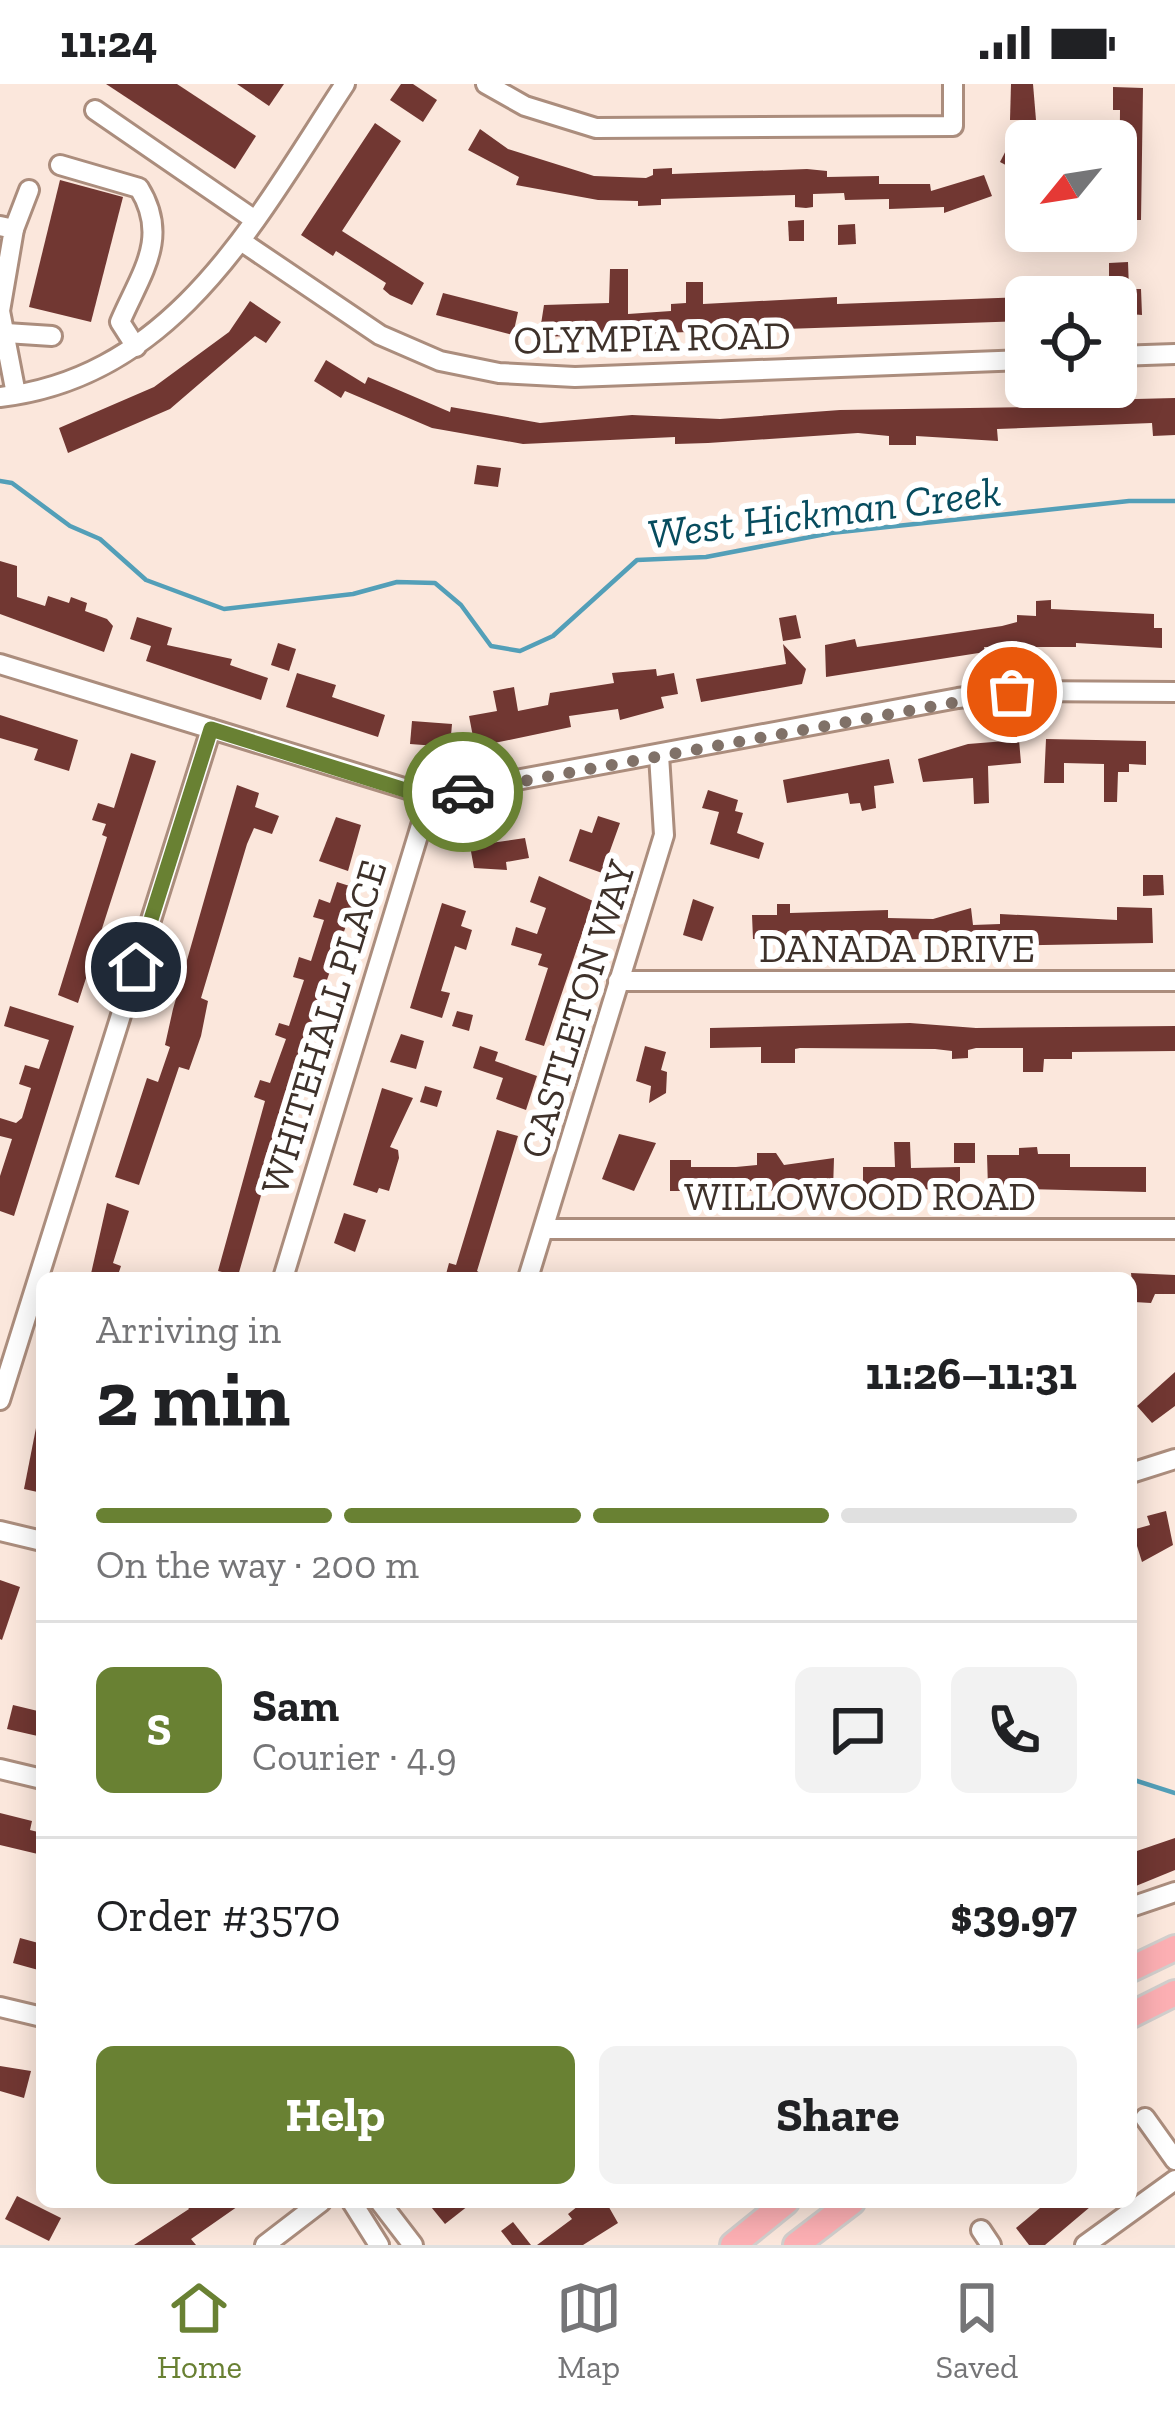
<!DOCTYPE html>
<html lang="en">
<head>
<meta charset="utf-8">
<style>
  body { margin:0; font-family:"Zilla Slab",serif; background:#f2f2f2; color:#202124; height:100vh; display:flex; flex-direction:column; font-size:45px; white-space:nowrap }
  * { box-sizing:border-box; margin:0 }
  p { font-size:39px; color:#757577 }
  .icon { flex:none; width:66px; height:66px; fill:none; stroke:currentColor; stroke-width:2; stroke-linecap:round; stroke-linejoin:round }
  .map { position:relative; flex:1; overflow:hidden }
  .side { position:absolute; left:36px; top:1188px; width:1101px; height:936px; display:flex; flex-direction:column; background:#fff; border-radius:18px; box-shadow:0 6px 30px #0003 }
  .side>* { flex:none }
  .needle { width:78px; rotate:240deg }
  .buttons { position:absolute; left:1005px; top:36px; display:grid; gap:24px }
  .buttons a { display:grid; place-items:center; width:132px; height:132px; border-radius:18px; background:#fff; box-shadow:0 6px 30px #0003; font-size:60px }
  .pin { position:absolute; display:grid; place-items:center; width:102px; height:102px; color:#fff; margin:-51px; border:6px solid #fff; border-radius:50%; box-shadow:0 3px 12px #0007 }
  .courier { position:absolute; display:grid; place-items:center; width:120px; height:120px; margin:-60px; border:9px solid #698133; border-radius:50%; background:#fff; color:#222; box-shadow:0 3px 15px #0007 }
  .headline em { font-style:normal; font-weight:700 }
  .headline div { display:flex; flex-direction:column-reverse }
  .headline { display:flex; align-items:center; justify-content:space-between; height:204px; padding:0 60px }
  h1 { font-size:78px; font-weight:700; line-height:90px }
  .bar { display:grid; grid-template-columns:repeat(4,1fr); gap:18px 12px; align-content:center; height:144px; padding:0 60px }
  .bar i { height:15px; border-radius:9px; background:#e0e0e0 }
  .bar .current { background:#698133 }
  .bar p { grid-column:span 4 }
  .line { display:flex; align-items:center; gap:30px; padding:0 60px; border-top:3px solid #e0e0e0 }
  .line div { flex:1 }
  .round { display:grid; place-items:center; flex:none; width:126px; height:126px; border-radius:18px; background:#f2f2f2 }
  .action { display:flex; gap:24px; margin-top:auto; padding:24px 60px }
  .action a { flex:1; height:138px; border-radius:18px; background:#698133; color:#fff; font-size:48px; font-weight:700; line-height:138px; text-align:center }
  .action a+a { background:#f2f2f2; color:#202124 }
  .status { display:flex; justify-content:space-between; align-items:center; height:84px; padding:0 60px; background:#fff; direction:ltr }
  .status svg { height:33px; fill:currentColor }
  .tabs { display:flex; justify-content:space-around; align-items:center; height:168px; border-top:3px solid #e0e0e0; background:#fff; font-size:33px; color:#757577 }
  .tabs a { display:grid; justify-items:center; gap:6px }
  .tabs .current { color:#698133 }
  .map>svg:first-child { display:block }
</style>
</head>
<body>
<div class="status"><b>11:24</b><svg viewBox="0 0 49 12"><path d="M0 12V9h3v3zM5 12V6h3v6zM10 12V3h3v9zM15 12V0h3v12zM26 1h20v11H26zM47 4h2v5h-2z"/></svg></div>
<div class="map">
<svg width="1175" height="2161" viewBox="0 0 1175 2161">
  <rect width="100%" height="100%" fill="#fbe7dc"/>
  <g fill="none" stroke-linecap="round" stroke-linejoin="round">
    <g stroke="#539fb8" stroke-width="4.5">
      <polyline points="0,397 12,399 70,442 100,455 146,496 224,525 353,510 397,498 435,499 461,521 491,562 520,567 553,552 637,476 706,473 831,449 1129,417 1175,417"/>
      <polyline points="1131,1695 1175,1709"/>
    </g>
  </g>
  <g fill="#713732">
    <polygon points="106,0 177,0 256,52 235,85"/>
    <polygon points="237,0 284,0 269,22"/>
    <polygon points="401,0 413,0 437,16 423,38 390,16"/>
    <polygon points="1011,0 1033,0 1036,36 1010,36"/>
    <polygon points="1113,3 1143,4 1141,136 1119,136 1120,26 1113,26"/>
    <polygon points="375,39 401,57 342,147 424,199 412,221 390,211 383,205 386,199 336,167 333,172 301,151"/>
    <polygon points="480,45 508,65 594,92 646,94 653,91 653,85 672,84 672,90 807,85 827,87 827,93 879,92 879,100 930,100 931,107 984,91 992,112 944,129 944,123 889,125 889,115 845,116 844,109 813,110 813,123 806,124 795,123 795,111 661,115 661,121 638,122 638,117 598,116 516,101 519,93 468,66"/>
    <polygon points="1015,49 1026,55 1019,88 1000,78"/>
    <polygon points="60,96 123,113 91,238 29,223"/>
    <polygon points="804,136 804,157 789,157 788,137"/>
    <polygon points="855,140 856,160 838,161 838,141"/>
    <polygon points="1095,148 1110,148 1110,167 1095,168"/>
    <polygon points="1128,178 1129,205 1141,205 1142,231 1116,229 1116,213 1109,213 1109,179"/>
    <polygon points="610,185 628,185 628,230 671,227 671,220 686,219 686,198 703,198 703,220 837,213 837,220 1026,213 1026,237 539,253 544,221 609,219"/>
    <polygon points="443,209 518,228 513,251 436,231"/>
    <polygon points="250,217 281,238 266,259 255,252 170,325 68,369 59,344 154,303 229,248"/>
    <polygon points="326,276 365,300 368,293 450,328 451,323 540,339 632,331 720,335 840,326 1097,322 1097,316 1175,314 1175,351 1153,352 1152,339 997,345 998,357 916,352 916,361 889,361 889,352 858,349 708,359 675,360 675,353 523,360 432,344 345,307 341,314 314,297"/>
    <polygon points="477,381 501,384 498,403 474,400"/>
    <polygon points="0,477 17,482 17,513 45,522 48,512 69,519 71,513 87,519 85,527 107,535 113,542 104,568 0,530"/>
    <polygon points="1051,516 1051,525 1154,530 1154,544 1162,544 1162,564 1076,559 1076,563 984,563 985,568 826,593 825,561 855,555 857,563 1002,542 1017,538 1017,531 1036,532 1036,517"/>
    <polygon points="796,531 801,554 783,557 779,534"/>
    <polygon points="137,533 172,544 167,561 232,575 230,581 268,594 261,616 146,577 151,562 130,555"/>
    <polygon points="278,559 296,565 289,587 271,581"/>
    <polygon points="783,560 806,585 802,600 701,618 696,595 786,580"/>
    <polygon points="656,585 657,592 674,589 678,610 661,613 664,624 620,636 618,625 569,632 571,643 475,663 469,632 497,627 493,607 514,603 518,627 548,621 550,609 614,599 612,589"/>
    <polygon points="297,589 336,601 332,613 385,631 378,653 286,623"/>
    <polygon points="0,631 78,656 69,687 34,676 38,665 0,654"/>
    <polygon points="412,637 452,640 450,663 410,660"/>
    <polygon points="1046,655 1146,657 1146,681 1129,680 1129,688 1118,688 1117,718 1104,718 1104,680 1064,679 1064,699 1044,699"/>
    <polygon points="1019,656 1021,679 988,682 989,719 974,720 973,694 923,698 918,675 968,660"/>
    <polygon points="131,669 156,677 78,919 58,911 107,753 102,751 106,740 92,736 98,719 114,724"/>
    <polygon points="889,675 894,699 874,702 876,724 862,727 860,719 850,720 848,709 787,719 783,696"/>
    <polygon points="237,701 259,709 255,723 279,732 272,750 254,744 247,760 201,914 208,917 201,952 189,986 179,983 139,1101 115,1093 147,994 158,998 170,963 165,961 173,925"/>
    <polygon points="708,706 738,716 735,727 743,729 737,749 764,759 759,775 710,760 719,728 702,724"/>
    <polygon points="598,732 620,739 602,789 569,777 580,745 592,749"/>
    <polygon points="336,733 361,741 348,787 319,777"/>
    <polygon points="525,754 529,774 506,778 507,786 474,784 470,762"/>
    <polygon points="1143,791 1163,791 1164,811 1143,812"/>
    <polygon points="539,792 593,817 544,962 525,956 548,884 538,881 542,870 511,861 516,843 537,850 546,824 530,818"/>
    <polygon points="337,798 359,805 304,961 238,1192 218,1187 265,1017 254,1013 260,996 270,999 286,955 275,951 279,939 289,942 304,896 293,893 299,873 311,877 324,836 313,833 319,815 330,819"/>
    <polygon points="693,815 714,823 702,857 683,851"/>
    <polygon points="442,819 466,827 461,842 472,846 466,866 455,862 441,907 450,909 442,934 410,924"/>
    <polygon points="777,820 790,820 790,829 888,826 888,834 933,835 971,824 973,841 1000,840 1000,830 1117,836 1117,823 1152,824 1153,859 996,862 962,859 962,854 764,859 763,855 753,855 752,831 777,831"/>
    <polygon points="10,922 74,942 14,1132 0,1127 0,1092 12,1055 0,1052 0,1034 16,1039 22,1034 31,1004 19,1000 25,981 39,985 49,956 4,942"/>
    <polygon points="457,927 473,931 469,947 452,942"/>
    <polygon points="910,939 976,944 1175,942 1175,967 1072,968 1072,975 1044,975 1043,988 1023,988 1023,964 976,964 968,966 968,974 952,975 952,967 935,965 800,964 795,965 795,979 761,979 761,963 710,964 710,944"/>
    <polygon points="401,950 424,957 416,985 390,978"/>
    <polygon points="480,962 498,968 495,977 537,992 526,1026 496,1015 503,994 473,984"/>
    <polygon points="645,962 666,968 661,986 667,988 666,1009 649,1019 651,1002 636,997"/>
    <polygon points="425,1002 442,1007 437,1023 420,1018"/>
    <polygon points="382,1004 413,1014 390,1063 398,1066 399,1074 389,1107 379,1104 377,1109 353,1101"/>
    <polygon points="497,1046 518,1052 477,1187 488,1194 445,1194 449,1179 456,1181"/>
    <polygon points="619,1050 656,1059 634,1107 602,1095"/>
    <polygon points="894,1058 910,1058 911,1084 960,1083 960,1106 863,1104 863,1083 895,1083"/>
    <rect x="954" y="1059" width="21" height="20"/>
    <polygon points="1037,1063 1038,1070 1070,1070 1070,1083 1146,1083 1146,1108 988,1104 987,1071 1019,1071 1019,1064"/>
    <polygon points="757,1069 776,1069 784,1081 834,1074 833,1106 670,1107 670,1076 691,1076 691,1083 736,1083 757,1081"/>
    <polygon points="107,1119 129,1127 113,1179 121,1182 117,1194 90,1194"/>
    <polygon points="344,1129 366,1136 355,1168 334,1159"/>
    <polygon points="1131,1189 1175,1191 1175,1210 1155,1210 1151,1219 1134,1218"/>
    <polygon points="1175,1288 1175,1322 1152,1339 1137,1322"/>
    <polygon points="36,1344 42,1344 42,1409 24,1405"/>
    <polygon points="1166,1427 1173,1461 1142,1478 1132,1446 1150,1441 1147,1432"/>
    <polygon points="0,1496 20,1503 2,1556 0,1555"/>
    <polygon points="13,1621 42,1628 42,1653 7,1645"/>
    <polygon points="0,1729 32,1737 30,1746 42,1749 42,1771 0,1761"/>
    <polygon points="1175,1754 1175,1786 1131,1804 1131,1769"/>
    <polygon points="20,1854 42,1860 42,1887 13,1879"/>
    <polygon points="0,1982 31,1987 24,2014 0,2007"/>
    <polygon points="17,2112 61,2134 49,2157 5,2135"/>
    <polygon points="184,2118 244,2118 191,2155 196,2161 134,2161 189,2125"/>
    <polygon points="427,2118 473,2118 445,2140"/>
    <polygon points="583,2118 606,2118 618,2139 583,2161 537,2161 572,2135 568,2130"/>
    <polygon points="1047,2118 1096,2118 1045,2161 1029,2161 1016,2144"/>
    <polygon points="513,2138 531,2161 512,2161 501,2147"/>
  </g>
  <g fill="none" stroke-linecap="round" stroke-linejoin="round">
    <defs>
      <g id="minor">
        <polyline points="486,0 525,22 596,44 953,42 953,0"/>
        <polyline points="95,26 255,136"/>
        <path d="M60,81L139,104C170,154 141,189 120,238L136,263"/>
        <polyline points="0,142 14,145 0,227 16,310"/>
        <polyline points="14,145 29,106"/>
        <polyline points="241,157 380,251 440,277 499,289 575,293 1026,276"/>
        <polyline points="6,249 52,252"/>
        <polyline points="1116,272 1175,270"/>
        <path d="M0,313C176,293 258,132 345,0"/>
        <polyline points="0,580 430,712 958,614 1012,607 1175,608"/>
        <polyline points="618,897 1175,897"/>
        <polyline points="545,1145 1175,1145"/>
        <polyline points="283,1194 430,712"/>
        <polyline points="528,1194 664,751 659,671"/>
        <polyline points="0,1316 211,645"/>
        <polyline points="1131,1389 1175,1375"/>
        <polyline points="0,1447 42,1457"/>
        <polyline points="0,1685 42,1695"/>
        <polyline points="1131,1823 1175,1808"/>
        <polyline points="0,1923 42,1933"/>
        <polyline points="1145,2034 1175,2076"/>
        <polyline points="352,2118 379,2161"/>
        <polyline points="380,2118 413,2161"/>
        <polyline points="981,2146 991,2161"/>
        <polyline points="265,2161 321,2118"/>
        <polyline points="1085,2161 1175,2096"/>
      </g>
      <g id="major">
        <polyline points="1131,1885 1175,1864"/>
        <polyline points="1131,1931 1175,1909"/>
        <polyline points="733,2161 786,2118"/>
        <polyline points="796,2161 852,2118"/>
      </g>
    </defs>
    <use href="#minor" stroke="#ab8d7d" stroke-width="24"/>
    <use href="#major" stroke="#d1cecc" stroke-width="30"/>
    <use href="#minor" stroke="#fff" stroke-width="18"/>
    <use href="#major" stroke="#fcafb3" stroke-width="24"/>
  </g>
  <g fill="none" stroke-linecap="round" stroke-linejoin="round">
    <polyline stroke="#807168" stroke-width="12" stroke-dasharray="0 21.6" points="463,708 1012,608"/>
    <polyline stroke="#698133" stroke-width="15" points="136,883 211,645 405,706 430,712 463,708"/>
  </g>
  <g text-anchor="middle" stroke-width="12" stroke-linejoin="round" paint-order="stroke">
    <g font-size="39" fill="#3e312a" stroke="#fff">
      <text transform="translate(652 253) rotate(-1)" y="14">OLYMPIA ROAD</text>
      <text x="897" y="878">DANADA DRIVE</text>
      <text transform="translate(577 925) rotate(-73)" y="14">CASTLETON WAY</text>
      <text transform="translate(323 943) rotate(-73)" y="14">WHITEHALL PLACE</text>
      <text x="860" y="1126">WILLOWOOD ROAD</text>
    </g>
    <g font-size="42" font-style="italic" fill="#074c5e" stroke="#fff">
      <text transform="translate(824 428) rotate(-7)" y="15">West Hickman Creek</text>
    </g>
  </g>
</svg>
<div class="buttons">
<a><svg class="needle" viewBox="-14 -14 28 28"><path d="M0-13l5 13h-10z" fill="#e53935"/><path d="M0 13l5-13h-10z" fill="#757577"/></svg></a>
<a><svg class="icon" aria-label="locate" viewBox="0 0 24 24"><circle cx="12" cy="12" r="6"/><path d="M12 2v4M12 18v4M2 12h4M18 12h4"/></svg></a>
</div>
<div class="pin" style="left:1012px;top:608px;background:#ea580c"><svg class="icon" aria-label="bag" viewBox="0 0 24 24"><path d="M5 8h14l-1 12H6zM9 8a3 3 0 0 1 6 0"/></svg></div>
<div class="pin" style="left:136px;top:883px;background:#1f2937"><svg class="icon" aria-label="home" viewBox="0 0 24 24"><path d="M3 11l9-7 9 7M6 9v11h12V9"/></svg></div>
<div class="courier" style="left:463px;top:708px"><svg class="icon" aria-label="car" viewBox="0 0 24 24"><path d="M5 17H2v-5l4-1 3-4h7l3 4 3 1v5h-3M9 17h6M6 11h13"/><circle cx="7" cy="17" r="2"/><circle cx="17" cy="17" r="2"/></svg></div>
<section class="side">
<div class="headline"><div><h1>2 min</h1><p>Arriving in</p></div><em>11:26–11:31</em></div>
<div class="bar"><i class="current"></i><i class="current"></i><i class="current"></i><i></i><p>On the way · 200 m</p></div>
<div class="line" style="height:216px"><b class="round" style="background:#698133;color:#fff">S</b><div><b>Sam</b><p>Courier · 4.9</p></div><a class="round"><svg class="icon" aria-label="chat" viewBox="0 0 24 24"><path d="M4 5h16v11H9l-5 4z"/></svg></a><a class="round"><svg class="icon" aria-label="phone" viewBox="0 0 24 24"><path d="M5 4h4l2 5-3 2q2 4 5 5l2-3 5 2v4C11 20 4 13 5 4z"/></svg></a></div>
<div class="line" style="height:156px"><div>Order #3570</div><b>$39.97</b></div>
<div class="action"><a>Help</a><a>Share</a></div>
</section>
</div>
<nav class="tabs">
<a class="current"><svg class="icon" aria-label="home" viewBox="0 0 24 24"><path d="M3 11l9-7 9 7M6 9v11h12V9"/></svg>Home</a>
<a><svg class="icon" aria-label="map" viewBox="0 0 24 24"><path d="M3 6l6-2 6 2 6-2v14l-6 2-6-2-6 2zM9 4v14M15 6v14"/></svg>Map</a>
<a><svg class="icon" aria-label="saved" viewBox="0 0 24 24"><path d="M7 4h10v16l-5-4-5 4z"/></svg>Saved</a>
</nav>
</body>
</html>
